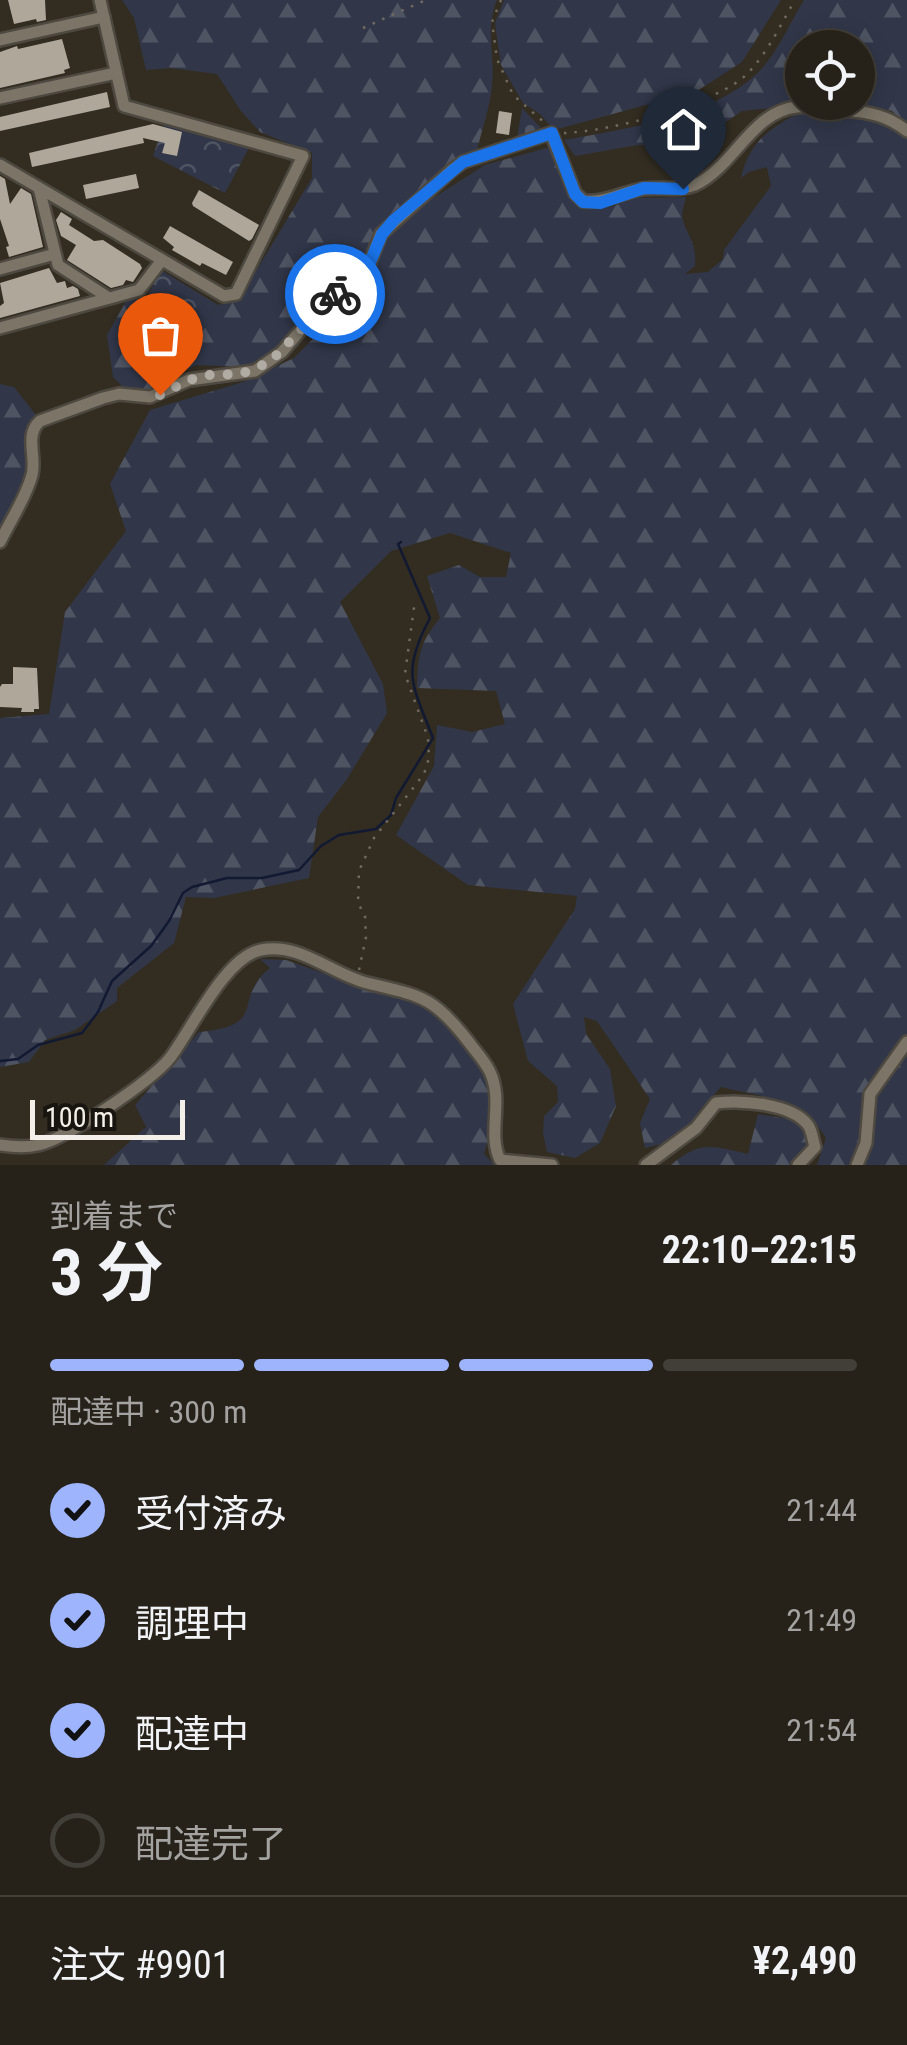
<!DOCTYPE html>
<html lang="ja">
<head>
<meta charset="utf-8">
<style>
  body { margin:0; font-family:"Roboto Condensed","Noto Sans JP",sans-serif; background:#2e2922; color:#f1f3f6; height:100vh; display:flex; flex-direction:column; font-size:38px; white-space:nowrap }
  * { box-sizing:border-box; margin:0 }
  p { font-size:32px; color:#a4a3a2 }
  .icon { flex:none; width:55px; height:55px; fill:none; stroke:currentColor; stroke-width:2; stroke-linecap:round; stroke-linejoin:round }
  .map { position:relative; height:1165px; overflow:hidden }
  .side { display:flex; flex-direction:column; background:#262119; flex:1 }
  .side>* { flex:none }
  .controls { position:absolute; left:785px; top:30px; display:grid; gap:20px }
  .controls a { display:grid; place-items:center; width:90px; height:90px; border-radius:50%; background:#262119; box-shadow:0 5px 25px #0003,0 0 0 2px #423e38; font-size:50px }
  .scale { position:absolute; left:30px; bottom:25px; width:155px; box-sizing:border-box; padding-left:10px; border:5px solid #f4f0e9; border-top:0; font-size:28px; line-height:35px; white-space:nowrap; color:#f4f0e9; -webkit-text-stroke:8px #181510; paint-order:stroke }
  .pin { position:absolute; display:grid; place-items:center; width:85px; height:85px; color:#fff; margin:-102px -42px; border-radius:50% 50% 50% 0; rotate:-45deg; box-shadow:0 0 10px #0007 }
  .pin .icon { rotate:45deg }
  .courier { position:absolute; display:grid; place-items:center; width:100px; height:100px; margin:-50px; border:8px solid #1a73e8; border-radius:50%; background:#fff; color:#222; box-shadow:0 2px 12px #0007 }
  .head em { font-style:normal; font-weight:700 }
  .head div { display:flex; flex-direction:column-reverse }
  .head { display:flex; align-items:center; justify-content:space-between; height:170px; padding:0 50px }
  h1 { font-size:65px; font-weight:700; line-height:75px }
  .bar { display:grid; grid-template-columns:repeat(4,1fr); gap:15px 10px; align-content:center; height:120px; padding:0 50px }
  .bar i { height:12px; border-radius:8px; background:#423e38 }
  .bar .on { background:#9eb4fd }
  .bar p { grid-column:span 4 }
  .line { display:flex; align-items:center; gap:25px; padding:0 50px; border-top:2px solid #423e38 }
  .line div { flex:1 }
  ol { padding:0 50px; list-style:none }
  li { display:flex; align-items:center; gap:30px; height:110px }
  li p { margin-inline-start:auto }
  li .icon { padding:10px; border-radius:50%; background:#9eb4fd; color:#111; stroke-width:4 }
  li:last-child { color:#a4a3a2 }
  li i { width:55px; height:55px; border:5px solid #423e38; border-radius:50% }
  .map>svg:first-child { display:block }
</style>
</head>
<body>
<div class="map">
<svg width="907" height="1165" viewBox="0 0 907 1165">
  <defs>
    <pattern id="forest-firs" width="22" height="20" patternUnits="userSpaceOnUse" patternTransform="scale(2.5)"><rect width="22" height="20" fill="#313749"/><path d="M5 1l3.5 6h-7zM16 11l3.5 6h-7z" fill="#4f5463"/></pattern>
    <pattern id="cemetery-stones" width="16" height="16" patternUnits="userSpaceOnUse" patternTransform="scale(2.5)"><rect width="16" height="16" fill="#313749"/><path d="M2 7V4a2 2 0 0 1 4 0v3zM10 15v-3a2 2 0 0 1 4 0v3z" fill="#4f5463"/></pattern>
    <pattern id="park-crowns" width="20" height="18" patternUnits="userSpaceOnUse" patternTransform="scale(2.5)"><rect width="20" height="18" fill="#313749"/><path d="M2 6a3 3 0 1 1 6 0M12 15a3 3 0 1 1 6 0" fill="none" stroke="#4f5463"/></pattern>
  </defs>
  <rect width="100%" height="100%" fill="#322c21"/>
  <g fill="url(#forest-firs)">
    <path d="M122,0H497C485,28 495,55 492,85C490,108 481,132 476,155L458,161L379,227L365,264L322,298L266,360L249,367L196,365L174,376L162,389L147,393L126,390L113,377L107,335L125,303L135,296L155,321L205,320L218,305L238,301L312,178V153L260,132L241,111L217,74L171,68L146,70L134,18Z"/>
    <polygon points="504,0 781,0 742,62 697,91 554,130 540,114 523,103 501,65 495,23"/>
    <path d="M804,0H907V125L892,111L853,103L858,102V48H802V102L821,103L742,111L711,132L681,144L638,145L575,156L564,140C625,129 723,115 764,66C780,47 791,21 804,0Z"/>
    <path d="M799,113L880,121L907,139V1165H817L826,1138C803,1098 762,1097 721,1087L699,1111L681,1139L645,1148L640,1123L650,1099L597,1021L584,1017L586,1034L610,1069L616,1106L600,1143L575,1158L547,1152L543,1133L544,1116L558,1102L557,1086L528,1061L513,1004L575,909L577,896L468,885L396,835L434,766L437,725L472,732L505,724L496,691L417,688C418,655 419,644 440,618L427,576L459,565L480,577H506L511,553L450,533L391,551L340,602L383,684L387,713L347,779L318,817L309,878L214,898L186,897L174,943L117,988V1001L75,1030L45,1040L29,1062L0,1067V718L49,714L65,612L126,531L110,484L150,410L243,382L294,358L364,287L378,242L402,218L485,165L550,147L570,196L583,208L611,207L635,198L686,197C685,203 682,209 682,215C684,233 697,239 695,266L685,274L708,272L723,259L724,250L771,186L767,167L749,172L741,178C748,144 769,128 799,113Z"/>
    <polygon points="0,384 14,387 39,419 33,478 0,546"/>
    <path d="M260,959L286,960L340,979L403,996L440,1013L489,1078L494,1118L484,1154L495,1165H104L146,1127L135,1105L199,1032C270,1026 231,999 270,968Z"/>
    <path d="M758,1114L795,1120L810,1133L803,1154L789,1165H671C700,1140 713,1146 748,1154Z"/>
  </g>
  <polygon fill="url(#cemetery-stones)" points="522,108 545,132 517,139"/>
  <g fill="url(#park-crowns)">
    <polygon points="165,121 251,144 225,193 153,156"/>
    <polygon points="161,270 218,305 205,320 155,321 144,303"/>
  </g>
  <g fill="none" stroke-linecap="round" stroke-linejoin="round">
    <path stroke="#121932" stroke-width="2.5" d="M0,1061L18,1059L38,1045L82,1033L98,1012L112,981L151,946L169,921L183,893L192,887L227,878H262L299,870L321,846L339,835L376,829L391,815L396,798L433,738C412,684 401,672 430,618L398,544L401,542"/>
  </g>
  <g fill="#afa79a">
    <polygon points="8,0 45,0 46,20 37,22 36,19 14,24"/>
    <polygon points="62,39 70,68 64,70 65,73 0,88 0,52 17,46 18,49"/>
    <polygon points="107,92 110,107 0,131 0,117"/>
    <polygon points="499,111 512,113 509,135 496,133"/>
    <polygon points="153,124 182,132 177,156 162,153 165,143 143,138 144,143 32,167 29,153"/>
    <polygon points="136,174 139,188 86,199 83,185"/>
    <polygon points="0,176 5,179 10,204 21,188 31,194 43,247 9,257 6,247 9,246 0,219"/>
    <polygon points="199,190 259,225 252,239 249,241 193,206 192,203"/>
    <polygon points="61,212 72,219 69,225 94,241 103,240 140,264 142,268 133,282 126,280 123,285 111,288 67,260 76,245 61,236 56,220"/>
    <polygon points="170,226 233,262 226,275 202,263 200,266 172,250 174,247 163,238"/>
    <polygon points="49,268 57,283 65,281 67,288 73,286 78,289 80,296 0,318 0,306 4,303 0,283"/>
    <polygon points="13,667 37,668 39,709 34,709 34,712 21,712 22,708 0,707 0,687 2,684 13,684"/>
  </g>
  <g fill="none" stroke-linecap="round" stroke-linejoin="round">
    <defs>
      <g id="street">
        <polyline points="0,40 104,17"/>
        <polyline points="0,98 116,73"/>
        <polyline points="0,165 224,296 236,294 303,156 124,106 100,0"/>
        <polyline points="39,188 58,265 109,298"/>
        <polyline points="0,269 55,254"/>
        <polyline points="0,328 139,290 162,260"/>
        <path d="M0,542C10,521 26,498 32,475C37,457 24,435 40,421L103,398L119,394L150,397L189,380L255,371L282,352L318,310L368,267L381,234L452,170L463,162L551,133L575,193L583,201C605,203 620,193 642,189C660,186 678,192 695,185C734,167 752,111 797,107C811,105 828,109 843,110C868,112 887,115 907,131"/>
        <path d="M0,1145C13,1147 25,1148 38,1145C66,1139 151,1081 170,1058C192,1029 225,957 261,950C300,942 331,974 367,983C421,996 433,996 468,1041C475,1051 485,1061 490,1072C504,1102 487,1133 500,1160L552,1165"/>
        <path d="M646,1165L696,1128L716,1103C740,1100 791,1103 808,1125C812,1130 813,1141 815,1147L798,1165"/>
        <polyline points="857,1165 866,1143 870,1094 907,1042"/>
      </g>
    </defs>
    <use href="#street" stroke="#4e4940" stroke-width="16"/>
    <g stroke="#706a61" stroke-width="2.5" stroke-dasharray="2.5 8" stroke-linecap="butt">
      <polyline points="501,0 492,22 497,59 513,95 546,124"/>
      <polyline points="363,28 426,0"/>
      <path d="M564,133C607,132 719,104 748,73C768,52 781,24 795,0"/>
      <polyline points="359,970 366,937 365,916 358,903 359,871 374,838 424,774 429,758 428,738 405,674 415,600"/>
    </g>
    <use href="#street" stroke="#7b7467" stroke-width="11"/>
  </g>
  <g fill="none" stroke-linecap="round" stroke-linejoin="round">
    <polyline stroke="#b0aba3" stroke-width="10" stroke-dasharray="0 18" points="160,395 189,380 208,375 241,374 270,362 335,294"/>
    <polyline stroke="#1a73e8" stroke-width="12" points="335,294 368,267 382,234 394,220 463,162 552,133 575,194 583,202 600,203 644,188 683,189"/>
  </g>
</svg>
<div class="controls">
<a><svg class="icon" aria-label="locate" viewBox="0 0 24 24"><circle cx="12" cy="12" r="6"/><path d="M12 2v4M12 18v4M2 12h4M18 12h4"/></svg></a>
</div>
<div class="scale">100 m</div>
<div class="pin" style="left:160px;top:395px;background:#ea580c"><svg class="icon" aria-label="bag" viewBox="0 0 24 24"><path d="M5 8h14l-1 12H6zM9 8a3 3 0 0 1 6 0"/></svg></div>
<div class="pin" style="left:683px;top:189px;background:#1f2937"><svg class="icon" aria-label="home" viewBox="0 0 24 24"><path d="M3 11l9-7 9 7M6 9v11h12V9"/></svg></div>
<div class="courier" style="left:335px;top:294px"><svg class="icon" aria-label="bike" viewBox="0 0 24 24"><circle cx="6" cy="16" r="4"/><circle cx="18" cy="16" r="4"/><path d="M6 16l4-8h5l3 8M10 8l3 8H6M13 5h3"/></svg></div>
</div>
<section class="side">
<div class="head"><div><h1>3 分</h1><p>到着まで</p></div><em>22:10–22:15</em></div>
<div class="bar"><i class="on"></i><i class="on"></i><i class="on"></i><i></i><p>配達中 · 300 m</p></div>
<ol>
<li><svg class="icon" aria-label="check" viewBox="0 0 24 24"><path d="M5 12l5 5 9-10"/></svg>受付済み<p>21:44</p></li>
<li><svg class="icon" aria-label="check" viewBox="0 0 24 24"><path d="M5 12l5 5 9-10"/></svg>調理中<p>21:49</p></li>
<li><svg class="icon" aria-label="check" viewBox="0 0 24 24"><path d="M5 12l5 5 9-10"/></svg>配達中<p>21:54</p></li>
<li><i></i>配達完了</li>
</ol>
<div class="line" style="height:130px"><div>注文 #9901</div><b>¥2,490</b></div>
</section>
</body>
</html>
